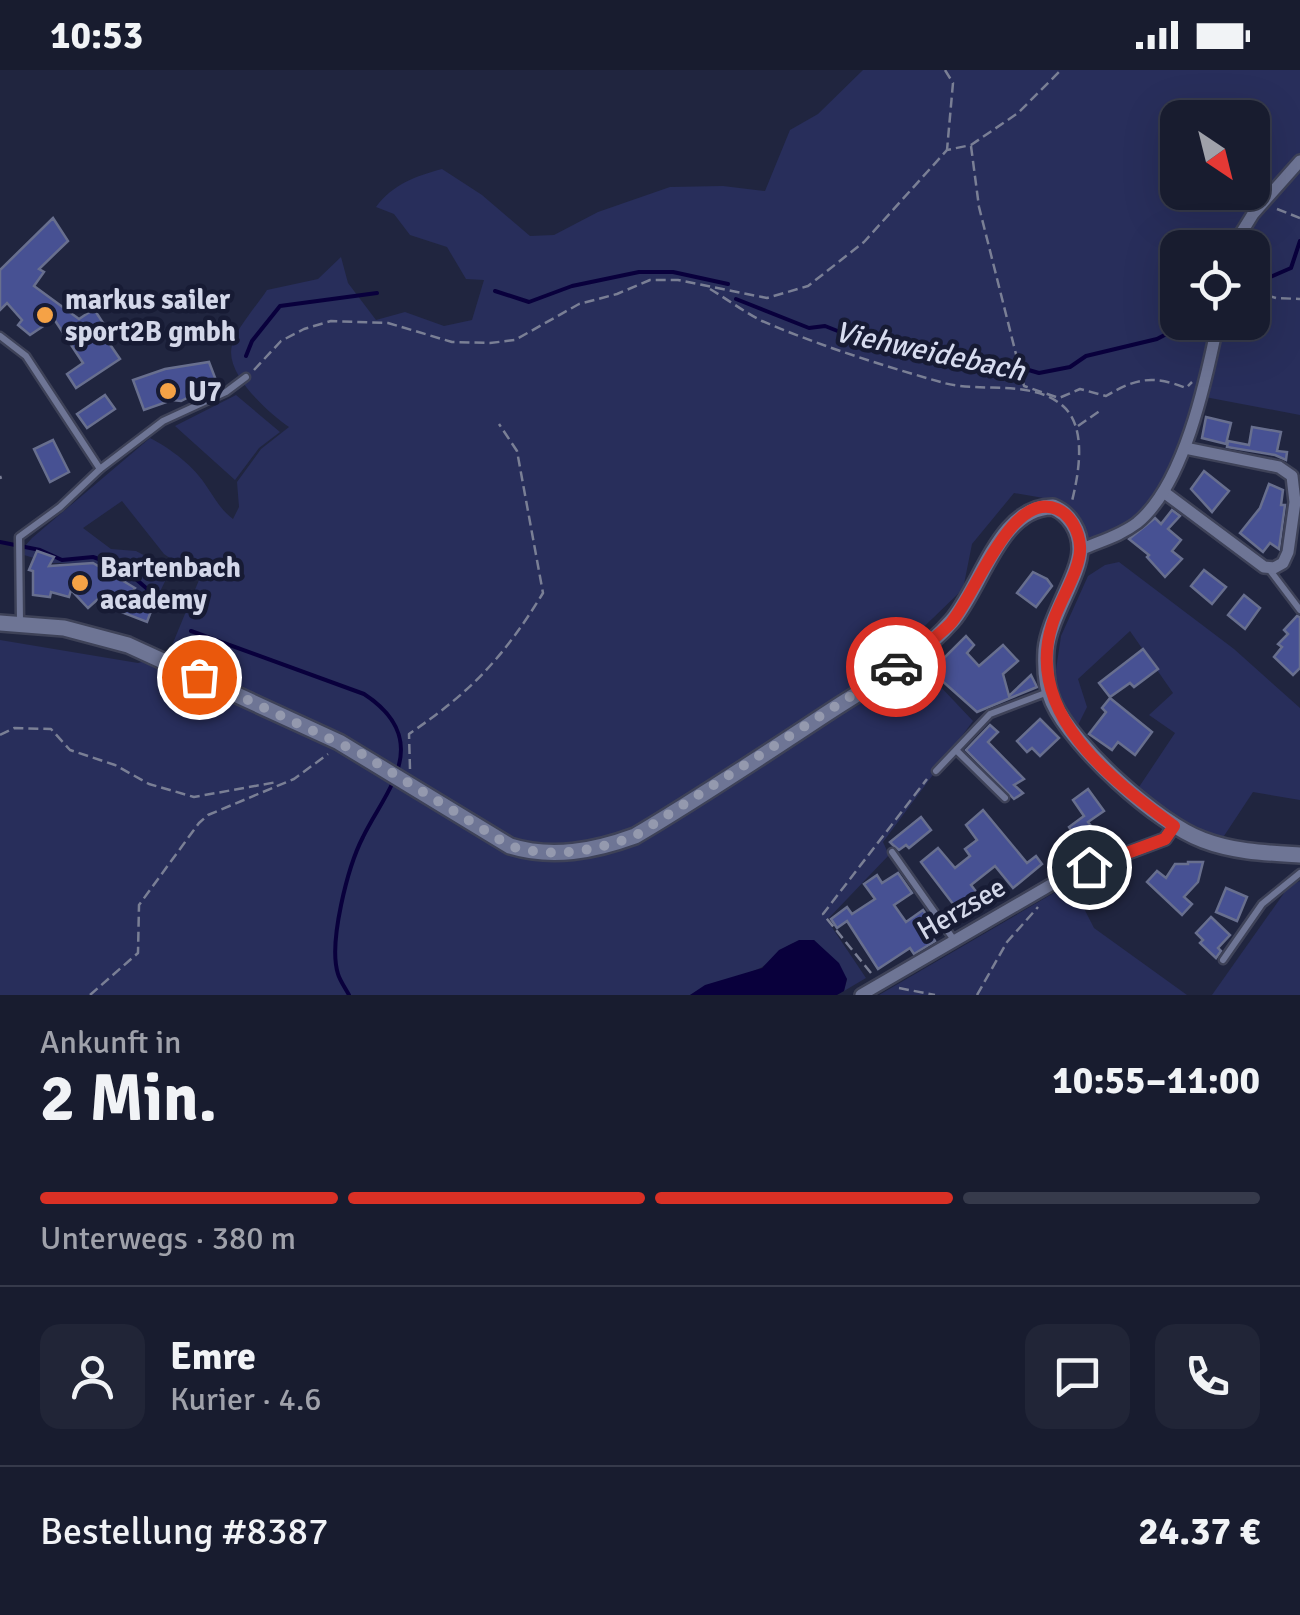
<!DOCTYPE html>
<html lang="de">
<head>
<meta charset="utf-8">
<style>
  body { margin:0; font-family:Signika,sans-serif; background:#212537; color:#f1f3f6; height:100vh; display:flex; flex-direction:column; font-size:38px; white-space:nowrap }
  * { box-sizing:border-box; margin:0 }
  p { font-size:32px; color:#9fa1aa }
  .icon { flex:none; width:55px; height:55px; fill:none; stroke:currentColor; stroke-width:2; stroke-linecap:round; stroke-linejoin:round }
  .map { position:relative; height:925px; overflow:hidden }
  .panel { display:flex; flex-direction:column; background:#181c2f; flex:1 }
  .panel>* { flex:none }
  .needle { width:65px; rotate:145deg }
  .buttons { position:absolute; left:1160px; top:30px; display:grid; gap:20px }
  .buttons a { display:grid; place-items:center; width:110px; height:110px; border-radius:20px; background:#181c2f; box-shadow:0 10px 40px #0002,0 0 0 2px #363a4b; font-size:50px }
  .pin { position:absolute; display:grid; place-items:center; width:85px; height:85px; color:#fff; margin:-42px; border:5px solid #fff; border-radius:50%; box-shadow:0 2px 10px #0007 }
  .courier { position:absolute; display:grid; place-items:center; width:100px; height:100px; margin:-50px; border:8px solid #d93025; border-radius:50%; background:#fff; color:#222; box-shadow:0 2px 12px #0007 }
  .overview em { font-style:normal; font-weight:700 }
  .overview div { display:flex; flex-direction:column-reverse }
  .overview { display:flex; align-items:center; justify-content:space-between; height:170px; padding:0 40px }
  h1 { font-size:65px; font-weight:700; line-height:75px }
  .bar { display:grid; grid-template-columns:repeat(4,1fr); gap:15px 10px; align-content:center; height:120px; padding:0 40px }
  .bar i { height:12px; border-radius:8px; background:#363a4b }
  .bar .on { background:#d93025 }
  .bar p { grid-column:span 4 }
  .line { display:flex; align-items:center; gap:25px; padding:0 40px; border-top:2px solid #363a4b }
  .line div { flex:1 }
  .round { display:grid; place-items:center; flex:none; width:105px; height:105px; border-radius:20px; background:#212537 }
  .status { display:flex; justify-content:space-between; align-items:center; height:70px; padding:0 50px; background:#181c2f; direction:ltr }
  .status svg { height:28px; fill:currentColor }
  .map>svg:first-child { display:block }
</style>
</head>
<body>
<div class="status"><b>10:53</b><svg viewBox="0 0 49 12"><path d="M0 12V9h3v3zM5 12V6h3v6zM10 12V3h3v9zM15 12V0h3v12zM26 1h20v11H26zM47 4h2v5h-2z"/></svg></div>
<div class="map">
<svg width="1300" height="925" viewBox="0 0 1300 925">
  <rect width="100%" height="100%" fill="#20253f"/>
  <g fill="#282e5b" fill-rule="evenodd">
    <path d="M863,0H1300V345L1205,327L1225,253L1252,252V178H1178V252L1218,253L1165,423L1117,461L1088,468L1061,431L1014,423L972,474L963,519L903,577L973,651L883,772L889,785L827,850L866,908L844,921L847,909L814,870C779,870 782,888 758,899C735,909 711,911 690,925H0V570L138,593L168,585L199,510L170,501L153,536L132,522L135,517L94,493H51L53,487L34,488L24,485L25,476L32,468L150,368C170,378 195,397 207,417C216,430 220,439 233,449L239,437L237,412L261,379L289,357C269,343 224,304 232,275C235,260 258,234 267,220L318,209L341,187L348,213L376,250L405,242L444,256L472,250L484,210L466,209L447,177L410,165L394,144L376,137C393,114 416,106 442,99L482,125L530,166L554,165L598,142L670,117L723,116L765,121L790,60L818,44ZM1178,48H1252V122H1178ZM122,431L164,484L174,491H155L136,481L111,479L83,458Z"/>
    <polygon points="236,325 280,362 259,378 235,410 175,356"/>
    <polygon points="1119,492 1234,579 1300,638 1300,730 1253,722 1222,769 1176,748 1139,717 1175,663 1149,645 1173,623 1130,561 1078,609 1087,637 1071,669 1054,613 1061,566 1088,506 1105,495"/>
    <polygon points="1300,811 1300,925 1212,925 1289,816"/>
    <polygon points="1071,813 1094,858 1187,925 879,925"/>
  </g>
  <polygon fill="#09003c" points="799,870 814,870 839,893 847,909 844,921 837,925 690,925 705,915 762,898 779,880"/>
  <g fill="none" stroke-linecap="round" stroke-linejoin="round">
    <g stroke="#09003c" stroke-width="4">
      <polyline points="1252,215 1291,198 1300,171"/>
      <polyline points="495,221 529,232 572,216 639,202 673,202 728,214"/>
      <polyline points="736,229 809,258 825,256 873,275 983,287 1039,303 1070,297 1086,286 1157,269 1174,260 1179,252"/>
      <polyline points="246,286 252,271 280,236 377,223"/>
      <polyline points="0,472 40,480 62,490 93,487 122,497 153,524"/>
      <path d="M191,561L364,624C393,643 410,668 396,704"/>
      <path d="M349,925C346,919 340,911 338,904C328,873 348,796 363,767C372,748 384,732 393,712"/>
    </g>
  </g>
  <g fill="#475193" stroke="#686f8e" stroke-width="2.5">
    <polygon points="53,148 68,171 39,199 44,202 34,216 79,249 94,239 105,256 100,260 120,289 76,318 67,304 83,293 54,249 30,265 18,255 22,250 7,233 0,240 0,200"/>
    <polygon points="209,292 217,313 181,331 172,330 144,340 133,310 165,299"/>
    <polygon points="105,325 115,339 87,358 77,344"/>
    <polygon points="1206,347 1231,353 1226,374 1202,368"/>
    <polygon points="1252,357 1281,362 1277,381 1287,382 1286,390 1275,385 1227,377 1228,371 1249,375"/>
    <polygon points="53,370 69,402 50,412 34,379"/>
    <polygon points="1204,401 1229,421 1212,442 1191,419"/>
    <polygon points="1269,414 1283,420 1281,435 1285,435 1279,479 1270,473 1263,482 1240,463 1260,438"/>
    <polygon points="1172,440 1180,446 1168,459 1181,470 1172,481 1182,489 1165,507 1147,487 1149,485 1129,469 1155,448 1161,454"/>
    <polygon points="37,481 54,487 49,496 93,493 135,518 132,522 153,536 147,552 103,535 98,529 88,538 71,520 69,527 51,522 50,527 33,525 33,501 29,500"/>
    <polygon points="1204,500 1226,517 1212,534 1191,516"/>
    <polygon points="1033,502 1047,509 1052,516 1036,537 1017,523"/>
    <polygon points="1244,525 1260,538 1245,559 1228,545"/>
    <polygon points="1297,546 1300,547 1300,598 1293,605 1274,587 1282,577 1278,574 1288,564 1284,560"/>
    <polygon points="966,566 974,575 967,583 979,596 1003,575 1018,591 1003,604 1009,626 1031,605 1037,617 977,642 931,601"/>
    <polygon points="1143,579 1158,599 1134,617 1130,613 1110,627 1099,613"/>
    <polygon points="1110,628 1152,662 1135,685 1118,672 1112,680 1089,664 1106,642 1102,638"/>
    <polygon points="1040,649 1059,668 1040,686 1032,678 1027,682 1017,671"/>
    <polygon points="990,655 998,662 988,672 1024,709 1014,715 1023,723 1014,729 966,680"/>
    <polygon points="1088,719 1104,741 1088,752 1094,760 1078,771 1069,757 1084,746 1073,730"/>
    <polygon points="983,740 1027,793 1036,786 1042,794 1013,818 995,796 971,815 984,832 978,840 963,847 921,792 938,778 955,798 970,786 965,779 977,770 966,755"/>
    <polygon points="921,747 931,760 909,778 906,775 899,780 893,775 890,772"/>
    <polygon points="1188,792 1203,792 1198,812 1184,827 1192,834 1182,845 1147,812 1157,801 1166,808 1175,794 1188,794"/>
    <polygon points="898,803 912,823 894,835 906,852 923,840 937,860 931,864 935,871 914,884 910,878 878,899 847,851 837,858 831,849 847,837 852,844 875,829 864,814 877,805 882,813"/>
    <polygon points="1226,818 1247,827 1237,851 1216,842"/>
    <polygon points="1211,847 1230,865 1218,878 1221,881 1216,888 1200,873 1203,870 1196,863"/>
  </g>
  <g fill="none" stroke-linecap="round" stroke-linejoin="round">
    <defs>
      <g id="lane">
        <polyline points="0,266 26,286 100,399 60,437 19,467 20,552"/>
        <polyline points="100,399 163,351 226,322 246,307"/>
        <polyline points="1269,499 1300,540"/>
        <polyline points="957,681 1005,728"/>
        <polyline points="936,701 990,644 1048,622"/>
        <polyline points="892,782 954,870"/>
        <polyline points="1223,890 1262,834 1300,803"/>
      </g>
      <g id="street">
        <polyline points="1232,178 1253,144 1300,91"/>
        <polyline points="1165,423 1264,497 1274,498 1283,493 1288,482 1295,432 1292,406 1279,397 1185,378"/>
        <path d="M1080,480C1100,471 1120,466 1137,453C1184,415 1206,311 1218,252"/>
        <polyline points="861,925 1066,806 1165,769 1174,756"/>
      </g>
      <path id="secondary" d="M0,553L64,558L128,575L339,672L510,776C552,789 594,781 635,766C701,727 765,684 829,642C870,615 919,589 952,551C982,516 1000,436 1053,437C1070,444 1080,461 1080,479C1080,505 1049,547 1046,580C1045,597 1046,617 1053,632C1073,677 1157,753 1203,770C1234,782 1267,783 1300,785"/>
    </defs>
    <use href="#lane" stroke="#3e4258" stroke-width="11"/>
    <use href="#street" stroke="#3e4258" stroke-width="16"/>
    <use href="#secondary" stroke="#3e4258" stroke-width="20"/>
    <g stroke="#7a7f95" stroke-width="2.5" stroke-dasharray="10 5" stroke-linecap="butt">
      <polyline points="945,0 953,13 947,80"/>
      <path d="M971,76L979,137L1024,316L1059,328L1080,319L1106,326C1136,308 1153,305 1186,318L1192,312"/>
      <polyline points="1277,139 1300,148"/>
      <path d="M710,219C727,229 744,242 762,251C820,276 884,296 944,313C982,323 1032,309 1063,336C1087,357 1079,403 1072,431"/>
      <polyline points="1252,221 1276,228 1300,229"/>
      <polyline points="254,300 281,271 304,259 331,251 388,253 452,272 490,273 515,270 579,234 617,224 650,210 678,210 767,228 808,216 864,172 947,80 971,75 1018,43 1061,0"/>
      <polyline points="1078,356 1101,340"/>
      <polyline points="0,406 1,409"/>
      <polyline points="0,665 14,658 51,659 70,680 115,695 149,714 194,727 277,712"/>
      <path d="M410,699L409,664C472,621 503,588 543,523L517,381L499,354"/>
      <polyline points="871,903 823,844 927,709"/>
      <polyline points="899,918 935,925"/>
      <polyline points="90,925 138,883 139,835 199,753 208,745 294,709 328,684"/>
      <polyline points="977,925 1007,872 1038,837"/>
    </g>
    <use href="#lane" stroke="#6e7595" stroke-width="6"/>
    <use href="#street" stroke="#6e7595" stroke-width="11"/>
    <use href="#secondary" stroke="#6e7595" stroke-width="15"/>
  </g>
  <g fill="none" stroke-linecap="round" stroke-linejoin="round">
    <path stroke="#9499ae" stroke-width="10" stroke-dasharray="0 18" d="M199,607L362,684L510,776C552,789 595,781 635,766L896,597"/>
    <path stroke="#d93025" stroke-width="12" d="M896,597C914,584 934,570 950,554C975,527 1011,419 1057,439C1071,445 1079,462 1080,476C1082,498 1058,533 1052,555C1024,644 1112,710 1174,756L1165,769L1089,797"/>
  </g>
  <g fill="#f5a246" stroke="#171b34" stroke-width="4">
    <circle cx="45" cy="245" r="10"/>
    <circle cx="168" cy="321" r="10"/>
    <circle cx="80" cy="513" r="10"/>
  </g>
  <g text-anchor="middle" stroke-width="9" stroke-linejoin="round" paint-order="stroke">
    <g font-size="28" font-weight="bold" fill="#d3d7e9" stroke="#171b34" text-anchor="start">
      <text x="65" y="239">markus sailer<tspan x="65" dy="32">sport2B gmbh</tspan></text>
      <text x="188" y="331">U7</text>
      <text x="100" y="507">Bartenbach<tspan x="100" dy="32">academy</tspan></text>
    </g>
    <g font-size="28" fill="#d3d7e9" stroke="#171b34">
      <text transform="translate(961 838) rotate(-30)" y="10">Herzsee</text>
    </g>
    <g font-size="30" font-style="italic" fill="#d7dcef" stroke="#171b34">
      <text transform="translate(930 281) rotate(12)" y="10">Viehweidebach</text>
    </g>
  </g>
</svg>
<div class="buttons">
<a><svg class="needle" viewBox="-14 -14 28 28"><path d="M0-13l5 13h-10z" fill="#e53935"/><path d="M0 13l5-13h-10z" fill="#9fa1aa"/></svg></a>
<a><svg class="icon" aria-label="locate" viewBox="0 0 24 24"><circle cx="12" cy="12" r="6"/><path d="M12 2v4M12 18v4M2 12h4M18 12h4"/></svg></a>
</div>
<div class="pin" style="left:199px;top:607px;background:#ea580c"><svg class="icon" aria-label="bag" viewBox="0 0 24 24"><path d="M5 8h14l-1 12H6zM9 8a3 3 0 0 1 6 0"/></svg></div>
<div class="pin" style="left:1089px;top:797px;background:#1f2937"><svg class="icon" aria-label="home" viewBox="0 0 24 24"><path d="M3 11l9-7 9 7M6 9v11h12V9"/></svg></div>
<div class="courier" style="left:896px;top:597px"><svg class="icon" aria-label="car" viewBox="0 0 24 24"><path d="M5 17H2v-5l4-1 3-4h7l3 4 3 1v5h-3M9 17h6M6 11h13"/><circle cx="7" cy="17" r="2"/><circle cx="17" cy="17" r="2"/></svg></div>
</div>
<section class="panel">
<div class="overview"><div><h1>2 Min.</h1><p>Ankunft in</p></div><em>10:55–11:00</em></div>
<div class="bar"><i class="on"></i><i class="on"></i><i class="on"></i><i></i><p>Unterwegs · 380 m</p></div>
<div class="line" style="height:180px"><a class="round"><svg class="icon" aria-label="person" viewBox="0 0 24 24"><circle cx="12" cy="8" r="4"/><path d="M4 21q1-7 8-7t8 7"/></svg></a><div><b>Emre</b><p>Kurier · 4.6</p></div><a class="round"><svg class="icon" aria-label="chat" viewBox="0 0 24 24"><path d="M4 5h16v11H9l-5 4z"/></svg></a><a class="round"><svg class="icon" aria-label="phone" viewBox="0 0 24 24"><path d="M5 4h4l2 5-3 2q2 4 5 5l2-3 5 2v4C11 20 4 13 5 4z"/></svg></a></div>
<div class="line" style="height:130px"><div>Bestellung #8387</div><b>24.37 €</b></div>
</section>
</body>
</html>
